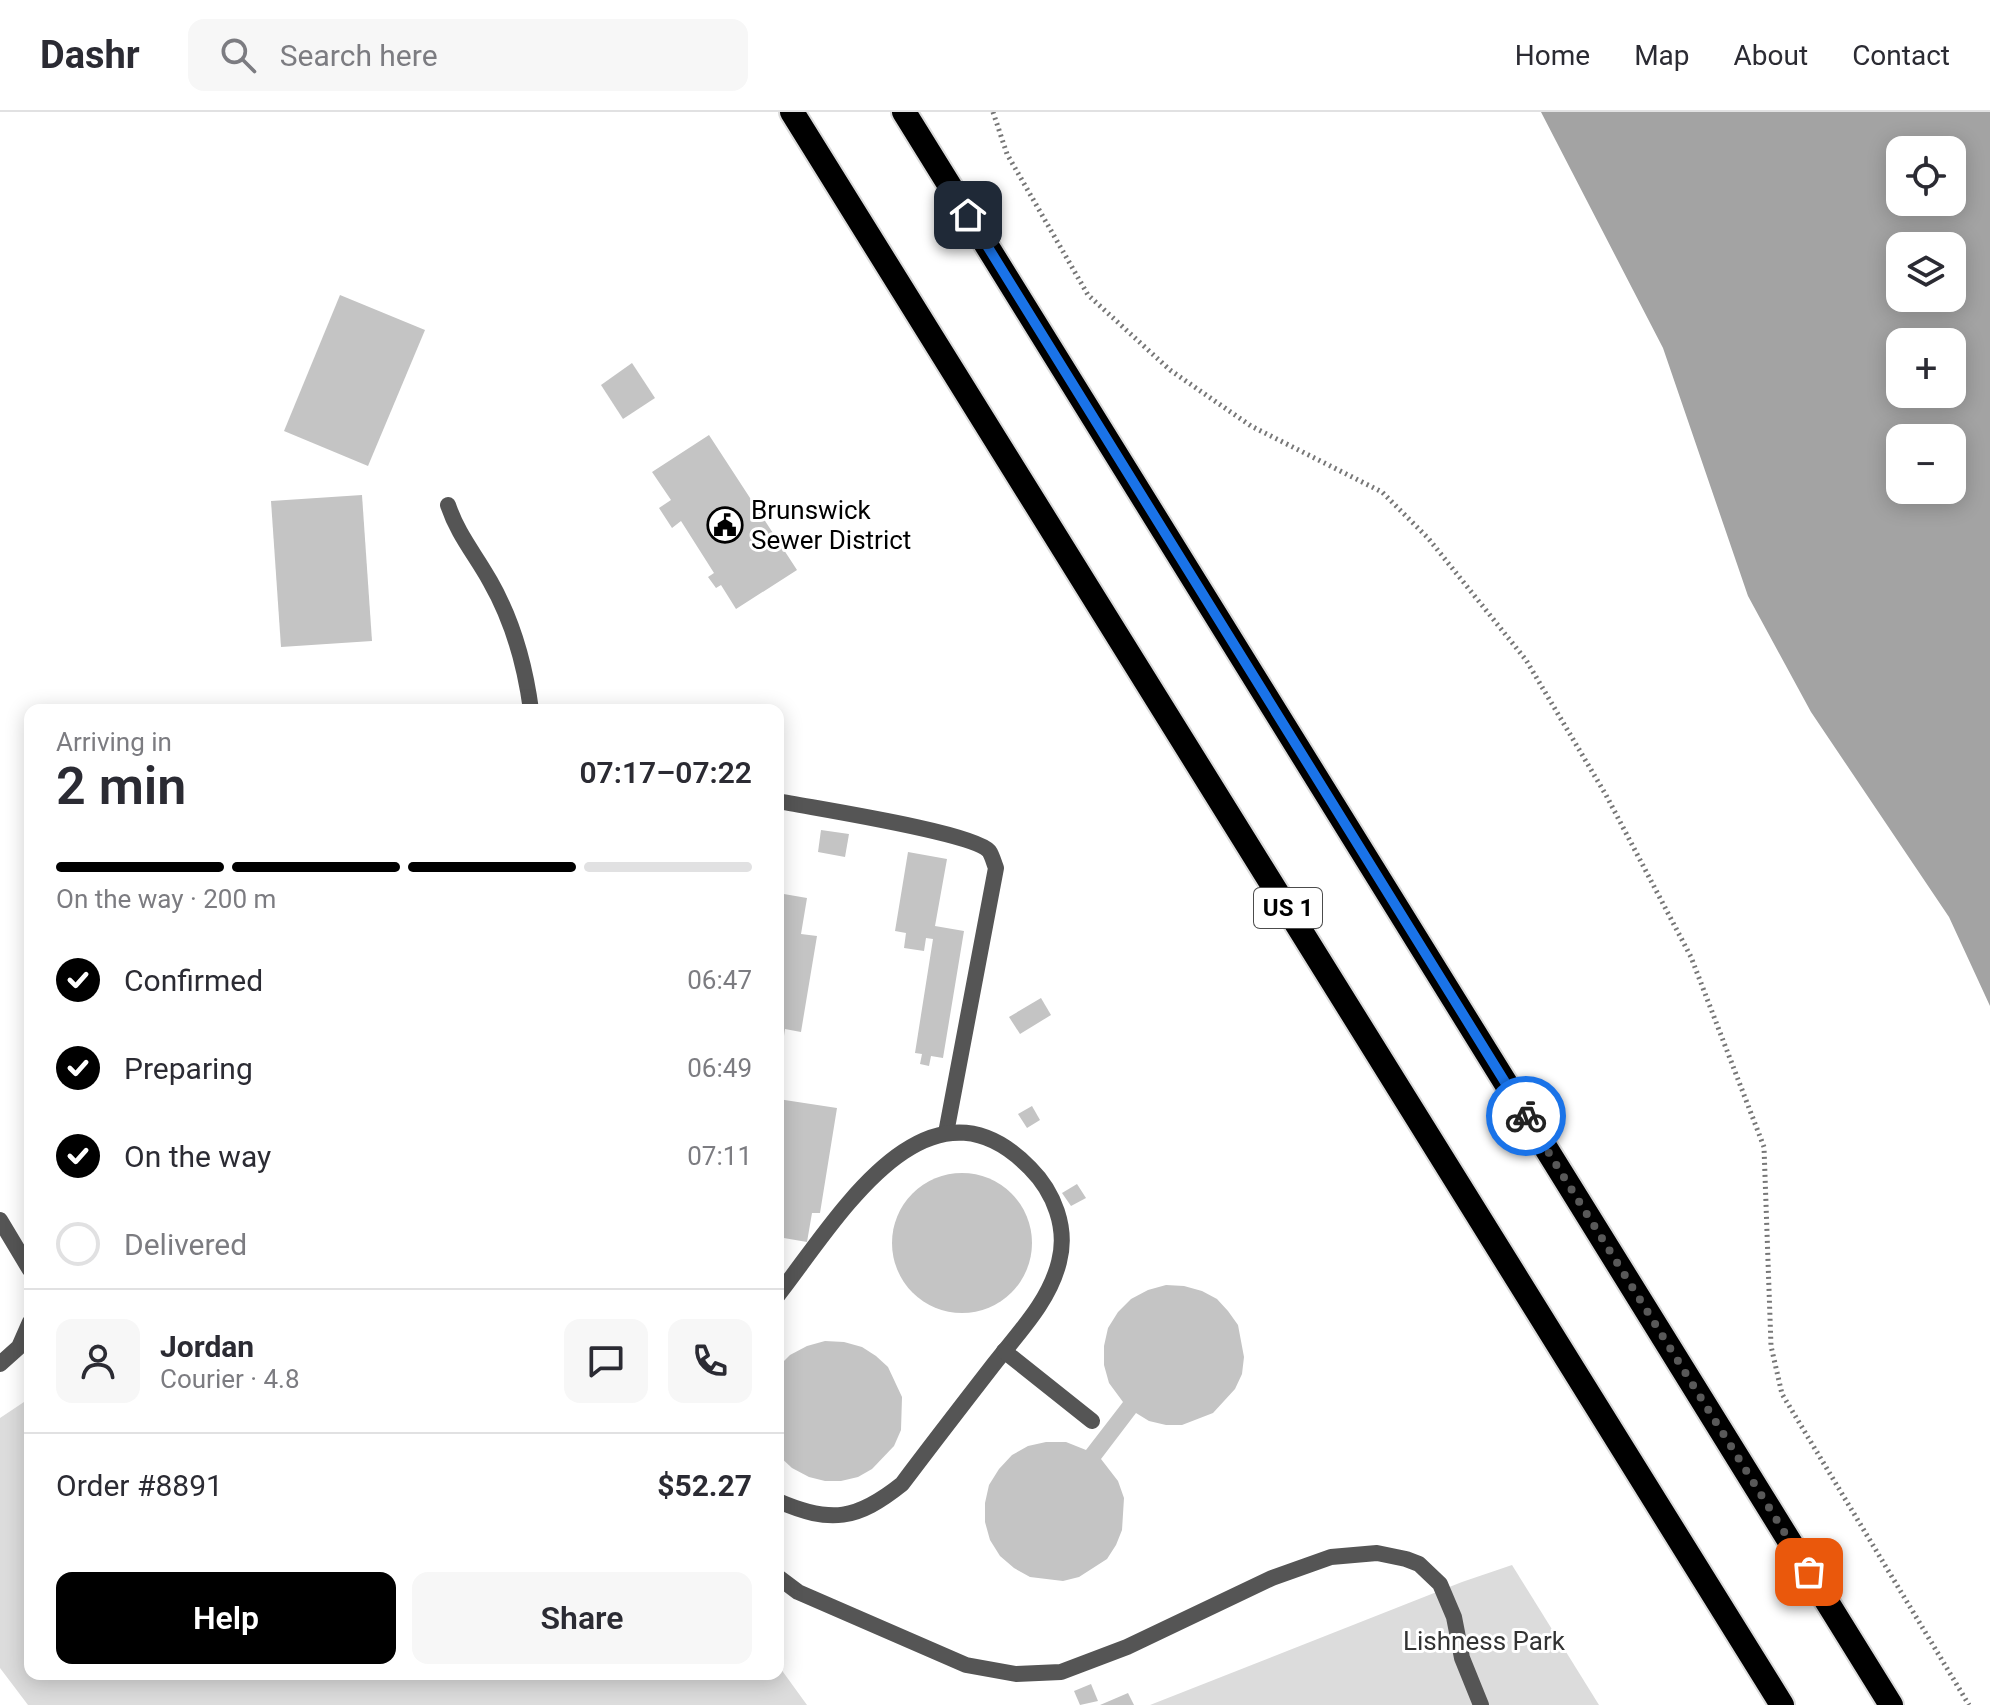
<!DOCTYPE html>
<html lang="en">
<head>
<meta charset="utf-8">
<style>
  body { margin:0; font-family:Roboto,sans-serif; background:#f7f7f7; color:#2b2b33; height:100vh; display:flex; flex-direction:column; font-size:30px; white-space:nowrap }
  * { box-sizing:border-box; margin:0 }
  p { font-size:26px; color:#7c7c81 }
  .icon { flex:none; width:44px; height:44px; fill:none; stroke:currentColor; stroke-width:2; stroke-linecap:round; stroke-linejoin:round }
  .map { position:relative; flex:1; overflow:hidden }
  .details { position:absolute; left:24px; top:592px; width:760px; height:976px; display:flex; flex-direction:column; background:#fff; border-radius:16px; box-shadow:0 4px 20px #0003 }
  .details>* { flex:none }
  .tools { position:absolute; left:1886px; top:24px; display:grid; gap:16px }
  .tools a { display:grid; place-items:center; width:80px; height:80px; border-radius:16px; background:#fff; box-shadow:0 4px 20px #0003; font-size:40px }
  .pin { position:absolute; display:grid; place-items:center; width:68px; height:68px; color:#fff; margin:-34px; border-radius:16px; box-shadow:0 4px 12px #0006 }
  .courier { position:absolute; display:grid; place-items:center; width:80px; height:80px; margin:-40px; border:6px solid #1a73e8; border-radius:50%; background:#fff; color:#222; box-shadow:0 2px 10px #0007 }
  .head em { font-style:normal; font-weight:600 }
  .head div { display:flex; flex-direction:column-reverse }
  .head { display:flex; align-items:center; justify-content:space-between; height:136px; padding:0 32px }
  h1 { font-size:52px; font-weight:600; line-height:60px }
  .bar { display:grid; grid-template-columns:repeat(4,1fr); gap:12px 8px; align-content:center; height:96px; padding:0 32px }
  .bar i { height:10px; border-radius:6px; background:#e1e1e2 }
  .bar .selected { background:#000 }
  .bar p { grid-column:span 4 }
  .line { display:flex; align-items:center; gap:20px; padding:0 32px; border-top:2px solid #e1e1e2 }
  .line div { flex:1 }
  .round { display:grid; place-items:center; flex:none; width:84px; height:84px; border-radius:16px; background:#f7f7f7 }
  ol { padding:0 32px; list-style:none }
  li { display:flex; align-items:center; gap:24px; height:88px }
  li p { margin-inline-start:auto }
  li .icon { padding:8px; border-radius:50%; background:#000; color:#fff; stroke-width:4 }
  li:last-child { color:#7c7c81 }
  li i { width:44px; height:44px; border:4px solid #e1e1e2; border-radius:50% }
  .action { display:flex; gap:16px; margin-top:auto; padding:16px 32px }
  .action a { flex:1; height:92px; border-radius:16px; background:#000; color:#fff; font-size:32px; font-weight:600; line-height:92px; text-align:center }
  .action a+a { background:#f7f7f7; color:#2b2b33 }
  header { display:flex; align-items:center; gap:48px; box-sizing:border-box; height:112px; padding:0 40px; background:#fff; border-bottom:2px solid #e1e1e2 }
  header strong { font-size:38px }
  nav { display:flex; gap:44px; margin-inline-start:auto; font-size:28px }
  .search { width:560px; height:72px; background:#f7f7f7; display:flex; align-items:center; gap:20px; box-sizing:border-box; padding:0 28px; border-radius:16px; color:#7c7c81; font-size:30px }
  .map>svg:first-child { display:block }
</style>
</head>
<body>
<header>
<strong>Dashr</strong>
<div class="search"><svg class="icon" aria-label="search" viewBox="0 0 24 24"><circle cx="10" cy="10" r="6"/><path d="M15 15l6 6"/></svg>Search here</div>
<nav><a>Home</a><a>Map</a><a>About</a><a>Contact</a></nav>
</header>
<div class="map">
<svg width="1990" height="1593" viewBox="0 0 1990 1593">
  <rect width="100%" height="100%" fill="#fff"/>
  <g fill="#dcdcdc">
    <polygon points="30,1286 30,1562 778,1562 778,1553 807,1593 28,1593 0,1556 0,1306"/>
    <polygon points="1512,1453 1599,1593 1150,1593 1462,1470"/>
  </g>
  <path fill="#a3a3a3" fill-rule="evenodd" d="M1541,0H1990V894L1949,805L1811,600L1748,484L1663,236ZM1900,38H1952V90H1900ZM1900,134H1952V186H1900ZM1900,230H1952V282H1900ZM1900,326H1952V378H1900Z"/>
  <g fill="#c4c4c4">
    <polygon points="340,183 425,218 368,354 284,319"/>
    <polygon points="632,251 655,286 623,307 601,273"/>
    <polygon points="709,323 797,458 736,497 721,473 716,476 708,465 714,461 681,409 672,416 659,396 671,388 652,360"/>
    <polygon points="362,383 372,529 281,535 271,389"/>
    <polygon points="821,718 849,722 845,745 818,740"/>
    <polygon points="908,740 947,747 935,814 964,819 943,946 931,944 929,954 920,952 922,942 915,941 933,827 926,826 924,839 904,836 906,821 895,819"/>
    <polygon points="778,781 807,786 801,822 817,824 801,920 785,917 780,952"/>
    <polygon points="1041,886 1051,903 1020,922 1009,905"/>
    <polygon points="778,987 837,996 820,1101 812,1101 807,1130 778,1125"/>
    <polygon points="1032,994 1040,1008 1027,1016 1018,1002"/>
    <circle cx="962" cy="1131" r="70"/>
    <polygon points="1077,1072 1086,1086 1071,1094 1062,1081"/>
    <polygon points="1166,1173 1184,1174 1202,1179 1217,1187 1228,1199 1238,1213 1244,1245 1242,1262 1235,1277 1213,1301 1182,1313 1166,1313 1149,1309 1136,1301 1101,1347 1118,1369 1124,1386 1122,1418 1116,1433 1107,1447 1079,1465 1063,1469 1030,1465 1014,1456 1000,1444 990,1428 985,1410 985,1391 989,1373 999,1357 1012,1343 1028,1334 1046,1330 1066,1330 1086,1338 1123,1290 1109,1271 1104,1253 1104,1234 1108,1216 1118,1200 1131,1187 1148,1178"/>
    <polygon points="825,1229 844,1230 862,1235 876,1244 888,1255 902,1285 901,1318 894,1334 872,1357 858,1365 841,1369 825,1369 809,1365 792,1356 778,1343 778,1255 790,1243 807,1234"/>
    <polygon points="1091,1572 1098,1589 1080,1593 1074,1579"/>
    <polygon points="1128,1581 1134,1593 1100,1593"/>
  </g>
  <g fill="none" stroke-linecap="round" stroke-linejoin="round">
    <defs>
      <g id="motorway">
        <polyline points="792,0 1782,1593"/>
        <polyline points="904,0 1891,1593"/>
      </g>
    </defs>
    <use href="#motorway" stroke="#dbdbdb" stroke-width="28"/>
    <polyline stroke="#777" stroke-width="5" stroke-dasharray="2 4" stroke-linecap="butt" points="993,0 1007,42 1088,183 1170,258 1251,314 1382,380 1428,426 1526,548 1606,683 1691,845 1764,1035 1771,1234 1782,1282 1969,1593"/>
    <g stroke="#555" stroke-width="16">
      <path d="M778,689C812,696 972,720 989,739C992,743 994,751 996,756L946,1021"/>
      <path d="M778,1183C836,1109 927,950 1030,1056C1054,1080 1068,1116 1059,1150C1049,1190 1019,1220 994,1252C963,1292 932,1332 902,1372C857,1408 831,1412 778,1389"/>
      <polyline points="1004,1239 1092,1309"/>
      <polyline points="778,1465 798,1480 966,1553 1016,1562 1061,1560 1127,1535 1272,1466 1331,1445 1377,1441 1406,1447 1419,1452 1440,1472 1454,1505 1462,1546 1481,1593"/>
    </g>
    <g stroke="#555" stroke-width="16">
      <path d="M448,393C458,423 475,442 490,469C513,509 525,553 531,598"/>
      <polyline points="0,1108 30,1158"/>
      <polyline points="0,1252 19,1235 30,1210"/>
    </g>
    <use href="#motorway" stroke="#000" stroke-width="24"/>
  </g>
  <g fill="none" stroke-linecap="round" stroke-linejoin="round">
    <polyline stroke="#595959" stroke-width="8" stroke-dasharray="0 14.4" points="1526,1004 1809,1460"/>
    <polyline stroke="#1a73e8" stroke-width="10" points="968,103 1526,1004"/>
  </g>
  <defs>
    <symbol id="civic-ring" viewBox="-11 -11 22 22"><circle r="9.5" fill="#fff" stroke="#000" stroke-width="1.5"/><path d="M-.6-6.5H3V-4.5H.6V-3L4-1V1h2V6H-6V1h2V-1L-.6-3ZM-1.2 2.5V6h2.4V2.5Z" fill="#000"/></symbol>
  </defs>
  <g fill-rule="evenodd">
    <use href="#civic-ring" x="705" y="393" width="40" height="40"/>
  </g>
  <g text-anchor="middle" stroke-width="6" stroke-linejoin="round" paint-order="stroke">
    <rect fill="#fff" stroke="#4c4c4c" stroke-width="2" x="1254" y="776" width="68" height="40" rx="6"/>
    <g font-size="24" font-weight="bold" fill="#000">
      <text x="1288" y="804">US 1</text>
    </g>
    <g font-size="26" fill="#000" stroke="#fff" text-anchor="start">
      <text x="751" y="407">Brunswick<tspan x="751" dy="30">Sewer District</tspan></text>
    </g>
    <g font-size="26" fill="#333" stroke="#fff">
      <text x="1484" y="1538">Lishness Park</text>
    </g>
  </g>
</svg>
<div class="tools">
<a><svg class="icon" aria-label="locate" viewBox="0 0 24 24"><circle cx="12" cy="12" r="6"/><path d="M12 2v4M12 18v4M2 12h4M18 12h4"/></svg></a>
<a><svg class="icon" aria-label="layers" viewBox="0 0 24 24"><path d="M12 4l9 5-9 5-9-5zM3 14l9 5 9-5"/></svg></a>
<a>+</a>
<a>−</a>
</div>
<div class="pin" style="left:1809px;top:1460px;background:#ea580c"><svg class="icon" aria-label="bag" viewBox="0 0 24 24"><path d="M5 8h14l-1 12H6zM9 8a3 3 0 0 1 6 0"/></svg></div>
<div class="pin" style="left:968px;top:103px;background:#1f2937"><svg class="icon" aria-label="home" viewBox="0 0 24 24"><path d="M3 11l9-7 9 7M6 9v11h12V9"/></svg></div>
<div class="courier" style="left:1526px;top:1004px"><svg class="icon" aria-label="bike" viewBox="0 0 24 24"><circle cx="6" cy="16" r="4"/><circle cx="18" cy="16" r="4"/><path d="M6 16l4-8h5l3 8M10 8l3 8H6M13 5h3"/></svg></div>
<section class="details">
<div class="head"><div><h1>2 min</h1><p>Arriving in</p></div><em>07:17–07:22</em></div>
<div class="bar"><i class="selected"></i><i class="selected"></i><i class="selected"></i><i></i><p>On the way · 200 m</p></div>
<ol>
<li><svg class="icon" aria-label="check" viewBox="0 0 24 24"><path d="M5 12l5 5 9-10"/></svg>Confirmed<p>06:47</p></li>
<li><svg class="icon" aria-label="check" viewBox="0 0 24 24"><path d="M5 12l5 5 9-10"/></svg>Preparing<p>06:49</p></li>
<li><svg class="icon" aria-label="check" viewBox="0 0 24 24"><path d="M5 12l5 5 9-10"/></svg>On the way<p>07:11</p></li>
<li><i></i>Delivered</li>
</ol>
<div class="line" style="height:144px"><a class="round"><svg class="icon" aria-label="person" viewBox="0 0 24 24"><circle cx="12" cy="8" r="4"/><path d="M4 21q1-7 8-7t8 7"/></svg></a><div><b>Jordan</b><p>Courier · 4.8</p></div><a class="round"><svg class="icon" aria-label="chat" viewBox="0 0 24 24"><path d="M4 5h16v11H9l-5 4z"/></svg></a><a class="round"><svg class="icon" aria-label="phone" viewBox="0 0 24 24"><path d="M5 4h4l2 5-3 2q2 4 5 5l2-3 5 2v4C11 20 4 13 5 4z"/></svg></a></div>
<div class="line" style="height:104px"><div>Order #8891</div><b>$52.27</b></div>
<div class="action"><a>Help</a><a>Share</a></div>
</section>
</div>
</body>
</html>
